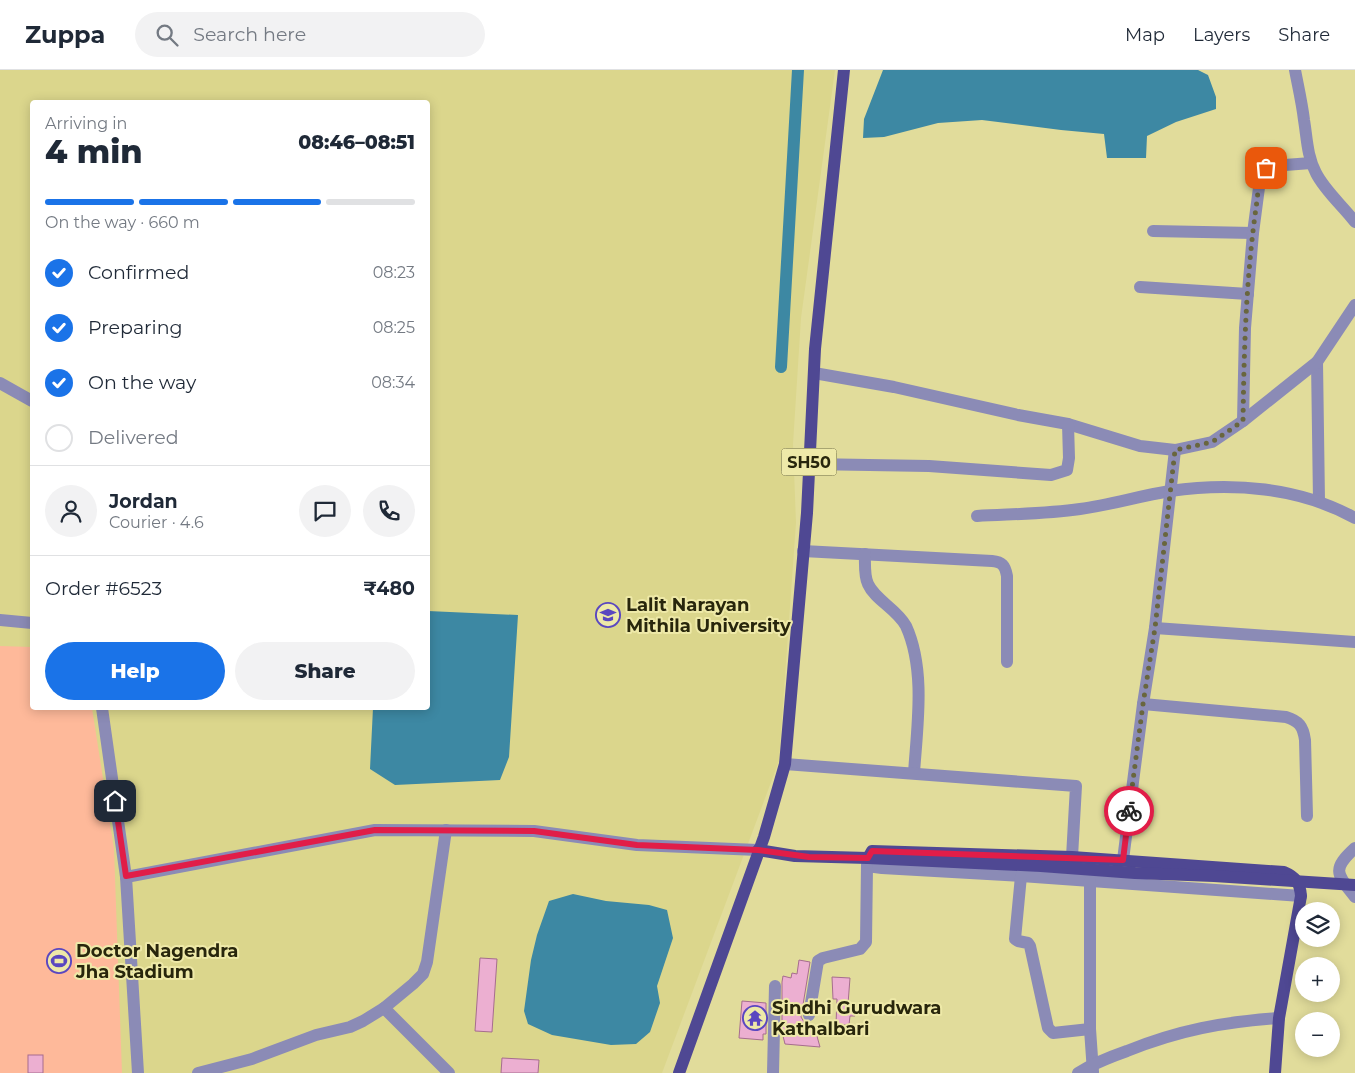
<!DOCTYPE html>
<html lang="en">
<head>
<meta charset="utf-8">
<style>
  body { margin:0; font-family:Montserrat,sans-serif; background:#f2f2f3; color:#1f2937; height:100vh; display:flex; flex-direction:column; font-size:19px; white-space:nowrap }
  * { box-sizing:border-box; margin:0 }
  p { font-size:16px; color:#747a83 }
  .icon { flex:none; width:28px; height:28px; fill:none; stroke:currentColor; stroke-width:2; stroke-linecap:round; stroke-linejoin:round }
  .map { position:relative; flex:1; overflow:hidden }
  .details { position:absolute; left:30px; top:30px; width:400px; height:610px; display:flex; flex-direction:column; background:#fff; border-radius:5px; box-shadow:0 2px 12px #0003 }
  .details>* { flex:none }
  .buttons { position:absolute; left:1295px; top:832px; display:grid; gap:10px }
  .buttons a { display:grid; place-items:center; width:45px; height:45px; border-radius:50%; background:#fff; box-shadow:0 2px 12px #0003; font-size:25px }
  .pin { position:absolute; display:grid; place-items:center; width:42px; height:42px; color:#fff; margin:-21px; border-radius:10px; box-shadow:0 2px 8px #0006 }
  .courier { position:absolute; display:grid; place-items:center; width:50px; height:50px; margin:-25px; border:4px solid #e11d48; border-radius:50%; background:#fff; color:#222; box-shadow:0 1px 6px #0007 }
  .overview em { font-style:normal; font-weight:800 }
  .overview div { display:flex; flex-direction:column-reverse }
  .overview { display:flex; align-items:center; justify-content:space-between; height:85px; padding:0 15px }
  h1 { font-size:32px; font-weight:800; line-height:38px }
  .bar { display:grid; grid-template-columns:repeat(4,1fr); gap:8px 5px; align-content:center; height:60px; padding:0 15px }
  .bar i { height:6px; border-radius:4px; background:#e0e1e3 }
  .bar .on { background:#1a73e8 }
  .bar p { grid-column:span 4 }
  .line { display:flex; align-items:center; gap:12px; padding:0 15px; border-top:1px solid #e0e1e3 }
  .line div { flex:1 }
  .round { display:grid; place-items:center; flex:none; width:52px; height:52px; border-radius:26px; background:#f2f2f3 }
  ol { padding:0 15px; list-style:none }
  li { display:flex; align-items:center; gap:15px; height:55px }
  li p { margin-inline-start:auto }
  li .icon { padding:5px; border-radius:50%; background:#1a73e8; color:#fff; stroke-width:4 }
  li:last-child { color:#747a83 }
  li i { width:28px; height:28px; border:2px solid #e0e1e3; border-radius:50% }
  .action { display:flex; gap:10px; margin-top:auto; padding:10px 15px }
  .action a { flex:1; height:58px; border-radius:30px; background:#1a73e8; color:#fff; font-size:20px; font-weight:800; line-height:58px; text-align:center }
  .action a+a { background:#f2f2f3; color:#1f2937 }
  header { display:flex; align-items:center; gap:30px; box-sizing:border-box; height:70px; padding:0 25px; background:#fff; border-bottom:1px solid #e0e1e3 }
  header strong { font-size:24px }
  nav { display:flex; gap:28px; margin-inline-start:auto; font-size:18px }
  .search { width:350px; height:45px; background:#f2f2f3; display:flex; align-items:center; gap:12px; box-sizing:border-box; padding:0 18px; border-radius:28px; color:#747a83; font-size:19px }
  .map>svg:first-child { display:block }
</style>
</head>
<body>
<header>
<strong>Zuppa</strong>
<div class="search"><svg class="icon" aria-label="search" viewBox="0 0 24 24"><circle cx="10" cy="10" r="6"/><path d="M15 15l6 6"/></svg>Search here</div>
<nav><a>Map</a><a>Layers</a><a>Share</a></nav>
</header>
<div class="map">
<svg width="1355" height="1003" viewBox="0 0 1355 1003">
  <rect width="100%" height="100%" fill="#e1dc9b"/>
  <path fill="#dbd68c" fill-rule="evenodd" d="M0,0H835L801,248L793,374L796,453L779,691L662,1003H0ZM32,32H428V638H32Z"/>
  <polygon fill="#feb99a" points="0,576 32,577 32,638 92,638 114,779 122,1003 0,1003"/>
  <g fill="#3d88a3">
    <polygon points="883,0 1198,0 1208,5 1216,27 1216,39 1176,52 1147,66 1146,88 1107,88 1104,64 1061,60 982,50 938,53 884,67 863,68 864,49"/>
    <polygon points="428,541 518,545 509,687 500,710 395,715 370,699 373,638 428,638"/>
    <polygon points="573,824 606,831 649,835 667,840 673,868 657,916 660,933 650,962 636,974 611,975 552,965 528,954 524,941 531,890 537,865 549,831"/>
  </g>
  <g fill="none" stroke-linecap="round" stroke-linejoin="round">
    <polyline stroke="#3d88a3" stroke-width="12" points="781,297 798,0"/>
  </g>
  <g fill="#ecafd1" stroke="#a66d8e">
    <polygon points="480,888 497,889 492,962 475,961"/>
    <polygon points="799,890 810,892 801,947 804,952 809,953 815,959 820,977 785,974 782,962 782,912 783,906 791,908 792,903 797,904"/>
    <polygon points="832,907 850,908 848,934 856,934 855,946 850,946 849,955 836,954 837,929 833,929"/>
    <polygon points="742,931 766,933 766,964 763,964 763,970 739,968"/>
    <rect x="28" y="985" width="15" height="18"/>
    <polygon points="502,988 539,990 538,1003 501,1003"/>
  </g>
  <g fill="none" stroke-linecap="round" stroke-linejoin="round">
    <g stroke="#8b8bb6" stroke-width="12">
      <path d="M1295,0C1298,16 1302,33 1304,50C1307,68 1307,86 1316,103C1325,121 1343,136 1355,152"/>
      <polyline points="1153,161 1253,163"/>
      <polyline points="1140,217 1248,224"/>
      <polyline points="1317,292 1319,431"/>
      <polyline points="814,303 894,317 1018,345 1068,354 1140,376 1175,380 1212,372 1243,351 1317,292 1355,235"/>
      <polyline points="0,313 32,331"/>
      <polyline points="1243,351 1245,258 1253,163 1260,110 1266,98 1272,96 1311,93"/>
      <polyline points="809,394 929,396 1051,405 1067,400 1069,388 1068,354"/>
      <path d="M977,446C1011,444 1046,444 1080,439C1110,435 1139,426 1170,421C1232,412 1299,417 1355,448"/>
      <path d="M803,481L992,491C1002,492 1005,495 1007,506V592"/>
      <path d="M865,484C865,493 864,506 868,514C875,530 897,539 906,556C926,600 917,657 914,703"/>
      <polyline points="0,550 32,553"/>
      <polyline points="1155,558 1355,572"/>
      <path d="M1143,634L1286,647C1299,651 1303,656 1305,670L1307,746"/>
      <polyline points="102,638 126,807 138,1003"/>
      <polyline points="785,694 1076,716 1072,787"/>
      <path d="M1355,778C1331,800 1337,804 1355,827"/>
      <polyline points="868,788 867,796 882,798 1021,806 1301,826"/>
      <polyline points="1123,790 1143,634 1155,558 1175,380"/>
      <polyline points="1021,806 1015,869 1018,871 1028,873 1030,876 1048,958 1053,963 1090,959"/>
      <polyline points="126,807 375,760 534,761 637,775 758,780"/>
      <polyline points="1090,812 1090,959 1093,1002"/>
      <polyline points="384,938 449,1003"/>
      <polyline points="809,945 818,891 823,888 860,879 866,872 867,796"/>
      <polyline points="198,1003 252,989 316,965 350,957 363,951 384,938 413,914 423,904 427,892 446,760"/>
      <polyline points="773,1003 775,916"/>
      <path d="M1078,1003C1094,993 1110,987 1127,981C1179,960 1223,952 1279,948"/>
    </g>
    <g stroke="#4f4893" stroke-width="12">
      <path d="M758,780L795,786L868,788L872,781L1072,787L1284,802C1296,807 1300,813 1301,826L1279,948L1275,1003"/>
      <polyline points="679,1003 764,767 785,694 807,443 815,279 844,0"/>
    </g>
    <polyline stroke="#4f4893" stroke-width="12" points="868,788 1041,796 1135,803 1214,806 1355,815"/>
  </g>
  <g fill="none" stroke-linecap="round" stroke-linejoin="round">
    <path stroke="#69663e" stroke-width="5" stroke-dasharray="0 9" d="M1129,741L1143,634L1155,558L1175,380L1212,372L1243,351C1244,280 1246,209 1256,138C1258,125 1258,109 1266,98"/>
    <polyline stroke="#e11d48" stroke-width="6" points="115,731 126,806 375,760 534,761 637,775 758,780 809,787 868,788 872,781 1123,790 1129,741"/>
  </g>
  <defs>
    <symbol id="university-ring" viewBox="-11 -11 22 22"><circle r="9.5" fill="#eee9a8" stroke="#5a47c0" stroke-width="1.5"/><path d="M0-5L7-2L0 1L-7-2ZM-4 1L0 2.5L4 1V4Q0 6-4 4Z" fill="#5a47c0"/></symbol>
    <symbol id="stadium-ring" viewBox="-11 -11 22 22"><circle r="9.5" fill="#eee9a8" stroke="#5a47c0" stroke-width="1.5"/><path d="M0-5a6.5 5 0 1 0 0 10a6.5 5 0 1 0 0-10ZM-3.5-1.8h7v3.6h-7Z" fill="#5a47c0"/></symbol>
    <symbol id="temple-ring" viewBox="-11 -11 22 22"><circle r="9.5" fill="#eee9a8" stroke="#5a47c0" stroke-width="1.5"/><path d="M0-6L5-2H3V0L6.5 2.5H4V6H1.5V3h-3V6H-4V2.5H-6.5L-3 0V-2H-5Z" fill="#5a47c0"/></symbol>
  </defs>
  <g fill-rule="evenodd">
    <use href="#university-ring" x="594" y="531" width="28" height="28"/>
    <use href="#stadium-ring" x="45" y="877" width="28" height="28"/>
    <use href="#temple-ring" x="741" y="934" width="28" height="28"/>
  </g>
  <g text-anchor="middle" stroke-width="4" stroke-linejoin="round" paint-order="stroke">
    <rect fill="#eee9a8" stroke="#63603b" stroke-width="1" x="781.5" y="378.5" width="55" height="27" rx="4"/>
    <g font-size="16" font-weight="bold" fill="#28260c">
      <text x="809" y="398">SH50</text>
    </g>
    <g font-size="18" font-weight="bold" fill="#28260c" stroke="#eee9a8" text-anchor="start">
      <text x="626" y="541">Lalit Narayan<tspan x="626" dy="21">Mithila University</tspan></text>
      <text x="76" y="887">Doctor Nagendra<tspan x="76" dy="21">Jha Stadium</tspan></text>
      <text x="772" y="944">Sindhi Gurudwara<tspan x="772" dy="21">Kathalbari</tspan></text>
    </g>
  </g>
</svg>
<div class="buttons">
<a><svg class="icon" aria-label="layers" viewBox="0 0 24 24"><path d="M12 4l9 5-9 5-9-5zM3 14l9 5 9-5"/></svg></a>
<a>+</a>
<a>−</a>
</div>
<div class="pin" style="left:1266px;top:98px;background:#ea580c"><svg class="icon" aria-label="bag" viewBox="0 0 24 24"><path d="M5 8h14l-1 12H6zM9 8a3 3 0 0 1 6 0"/></svg></div>
<div class="pin" style="left:115px;top:731px;background:#1f2937"><svg class="icon" aria-label="home" viewBox="0 0 24 24"><path d="M3 11l9-7 9 7M6 9v11h12V9"/></svg></div>
<div class="courier" style="left:1129px;top:741px"><svg class="icon" aria-label="bike" viewBox="0 0 24 24"><circle cx="6" cy="16" r="4"/><circle cx="18" cy="16" r="4"/><path d="M6 16l4-8h5l3 8M10 8l3 8H6M13 5h3"/></svg></div>
<section class="details">
<div class="overview"><div><h1>4 min</h1><p>Arriving in</p></div><em>08:46–08:51</em></div>
<div class="bar"><i class="on"></i><i class="on"></i><i class="on"></i><i></i><p>On the way · 660 m</p></div>
<ol>
<li><svg class="icon" aria-label="check" viewBox="0 0 24 24"><path d="M5 12l5 5 9-10"/></svg>Confirmed<p>08:23</p></li>
<li><svg class="icon" aria-label="check" viewBox="0 0 24 24"><path d="M5 12l5 5 9-10"/></svg>Preparing<p>08:25</p></li>
<li><svg class="icon" aria-label="check" viewBox="0 0 24 24"><path d="M5 12l5 5 9-10"/></svg>On the way<p>08:34</p></li>
<li><i></i>Delivered</li>
</ol>
<div class="line" style="height:90px"><a class="round"><svg class="icon" aria-label="person" viewBox="0 0 24 24"><circle cx="12" cy="8" r="4"/><path d="M4 21q1-7 8-7t8 7"/></svg></a><div><b>Jordan</b><p>Courier · 4.6</p></div><a class="round"><svg class="icon" aria-label="chat" viewBox="0 0 24 24"><path d="M4 5h16v11H9l-5 4z"/></svg></a><a class="round"><svg class="icon" aria-label="phone" viewBox="0 0 24 24"><path d="M5 4h4l2 5-3 2q2 4 5 5l2-3 5 2v4C11 20 4 13 5 4z"/></svg></a></div>
<div class="line" style="height:65px"><div>Order #6523</div><b>₹480</b></div>
<div class="action"><a>Help</a><a>Share</a></div>
</section>
</div>
</body>
</html>
